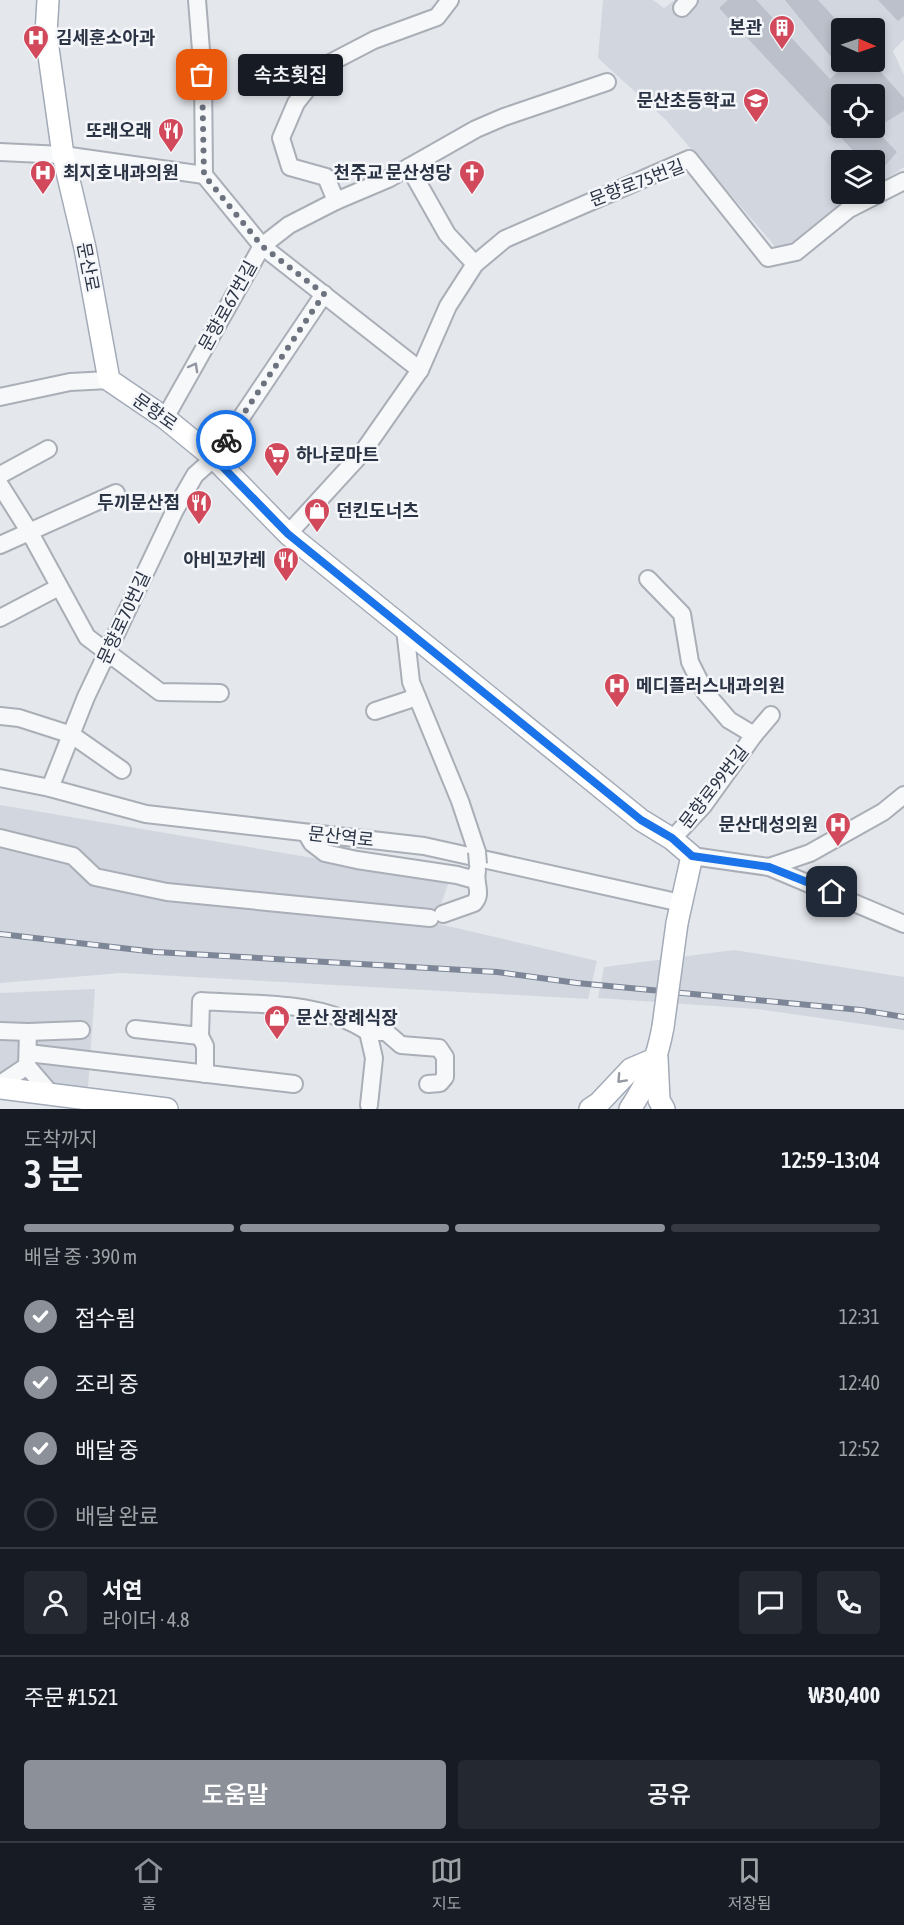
<!DOCTYPE html>
<html lang="ko">
<head>
<meta charset="utf-8">
<style>
  body { margin:0; font-family:"Asap Condensed","Noto Sans KR",sans-serif; background:#242831; color:#f1f3f6; height:100vh; display:flex; flex-direction:column; font-size:22px; white-space:nowrap }
  * { box-sizing:border-box; margin:0 }
  p { font-size:20px; color:#9ea1a6 }
  .icon { flex:none; width:33px; height:33px; fill:none; stroke:currentColor; stroke-width:2; stroke-linecap:round; stroke-linejoin:round }
  .map { position:relative; height:1109px; overflow:hidden }
  .panel { display:flex; flex-direction:column; background:#171b24; flex:1 }
  .panel>* { flex:none }
  .needle { width:39px; rotate:92deg }
  .fabs { position:absolute; left:831px; top:18px; display:grid; gap:12px }
  .fabs a { display:grid; place-items:center; width:54px; height:54px; border-radius:6px; background:#171b24; box-shadow:0 3px 9px #0003; font-size:30px }
  .pin { position:absolute; display:grid; place-items:center; width:51px; height:51px; color:#fff; margin:-26px; border-radius:12px; box-shadow:0 3px 9px #0006 }
  .courier { position:absolute; display:grid; place-items:center; width:60px; height:60px; margin:-30px; border:4px solid #1a73e8; border-radius:50%; background:#fff; color:#222; box-shadow:0 2px 8px #0007 }
  .bubble { position:absolute; height:42px; border-radius:6px; background:#171b24; box-shadow:0 3px 9px #0003; font-size:20px; font-weight:600; line-height:42px; text-align:center }
  .overview em { font-style:normal; font-weight:600 }
  .overview div { display:flex; flex-direction:column-reverse }
  .overview { display:flex; align-items:center; justify-content:space-between; height:102px; padding:0 24px }
  h1 { font-size:39px; font-weight:600; line-height:45px }
  .bar { display:grid; grid-template-columns:repeat(4,1fr); gap:9px 6px; align-content:center; height:72px; padding:0 24px }
  .bar i { height:8px; border-radius:4px; background:#363941 }
  .bar .current { background:#8c9099 }
  .bar p { grid-column:span 4 }
  .line { display:flex; align-items:center; gap:15px; padding:0 24px; border-top:2px solid #363941 }
  .line div { flex:1 }
  .round { display:grid; place-items:center; flex:none; width:63px; height:63px; border-radius:6px; background:#242831 }
  ol { padding:0 24px; list-style:none }
  li { display:flex; align-items:center; gap:18px; height:66px }
  li p { margin-inline-start:auto }
  li .icon { padding:6px; border-radius:50%; background:#8c9099; color:#fff; stroke-width:4 }
  li:last-child { color:#9ea1a6 }
  li i { width:33px; height:33px; border:3px solid #363941; border-radius:50% }
  .cta { display:flex; gap:12px; margin-top:auto; padding:12px 24px }
  .cta a { flex:1; height:69px; border-radius:6px; background:#8c9099; color:#fff; font-size:24px; font-weight:600; line-height:69px; text-align:center }
  .cta a+a { background:#242831; color:#f1f3f6 }
  .tab-bar { display:flex; justify-content:space-around; align-items:center; height:84px; border-top:2px solid #363941; background:#171b24; font-size:16px; color:#9ea1a6 }
  .tab-bar a { display:grid; justify-items:center; gap:3px }
  .tab-bar .current { color:#8c9099 }
  .map>svg:first-child { display:block }
</style>
</head>
<body>
<div class="map">
<svg width="904" height="1109" viewBox="0 0 904 1109">
  <rect width="100%" height="100%" fill="#e4e7ec"/>
  <g fill="#d2d6de" fill-rule="evenodd">
    <path d="M603,0H653L664,8L675,0H904V39L893,51L904,75V167L875,187L874,160H842V194H865L779,251L667,121L598,58ZM842,28H874V62H842ZM842,94H874V128H842Z"/>
    <polygon points="0,805 449,881 435,923 597,961 588,999 121,973 0,983"/>
    <polygon points="734,950 904,977 904,1030 757,1009 598,998 604,967"/>
    <polygon points="95,989 88,1088 0,1075 0,993"/>
  </g>
  <g fill="#bbc0ca">
    <polygon points="728,0 756,0 830,79 841,69 785,0 818,0 842,26 842,62 872,62 904,98 904,111 884,123 874,111 874,94 842,94 842,128 874,128 897,152 874,178 874,160 862,160 719,8"/>
    <polygon points="878,0 904,0 904,16 898,21"/>
  </g>
  <g fill="none" stroke-linecap="round" stroke-linejoin="round">
    <defs>
      <g id="minor">
        <polyline points="197,0 203,75 204,175 262,246 420,370"/>
        <polyline points="682,8 689,0"/>
        <polyline points="0,152 63,155 204,175"/>
        <polyline points="409,167 447,234 475,264"/>
        <polyline points="336,201 326,177 290,167 281,138 296,103 326,65 374,40 437,17 450,0"/>
        <polyline points="0,397 70,382 109,380"/>
        <polyline points="165,418 262,246 289,225 336,201 388,179 476,129 504,117 607,82"/>
        <polyline points="0,475 48,449"/>
        <polyline points="0,485 29,531 87,637 160,692 220,693"/>
        <polyline points="288,534 362,453 420,370 448,306 475,264 505,239 689,159 768,258 796,252 849,209 904,181"/>
        <polyline points="0,545 116,493"/>
        <polyline points="648,579 682,614 690,662 705,692 729,720 754,735"/>
        <polyline points="0,618 59,587"/>
        <polyline points="405,629 411,682 460,801 477,852"/>
        <polyline points="375,711 417,697"/>
        <polyline points="0,716 19,718 72,735 122,770"/>
        <polyline points="0,778 50,788 146,814 424,846 681,903"/>
        <polyline points="50,788 86,697 175,510 195,475 214,458 324,294"/>
        <polyline points="306,833 312,843 325,853 357,860 457,875 475,880"/>
        <polyline points="0,838 73,856 95,877 167,892 430,918"/>
        <polyline points="672,839 703,806 754,735 771,715"/>
        <polyline points="692,856 769,867 904,924"/>
        <polyline points="769,867 810,853 883,812 904,795"/>
        <path d="M443,914L474,903C483,893 474,884 477,871"/>
        <path d="M135,1029L200,1036L201,1001C256,1005 321,1000 368,1032L374,1058L369,1105"/>
        <polyline points="0,1031 28,1032"/>
        <polyline points="368,1032 386,1032 401,1045 439,1048 445,1057 445,1077 440,1083 428,1084"/>
        <polyline points="200,1036 205,1046 205,1074"/>
        <polyline points="28,1053 294,1084"/>
        <polyline points="0,1084 27,1066"/>
        <polyline points="51,1094 27,1066 28,1032 81,1030"/>
      </g>
      <g id="major">
        <polyline points="48,0 46,34 63,155 85,248 109,380 165,418 214,458 288,534 641,820 672,839 692,856 677,923"/>
        <polyline points="0,1088 167,1109"/>
        <polyline points="590,1109 599,1103 631,1069 657,1058 659,1100 664,1109"/>
        <path d="M630,1109C648,1082 657,1059 663,1027"/>
      </g>
    </defs>
    <use href="#minor" stroke="#a9aeb7" stroke-width="20"/>
    <use href="#major" stroke="#a3abb8" stroke-width="24"/>
    <use href="#minor" stroke="#f7f8fa" stroke-width="16"/>
    <use href="#major" stroke="#fff" stroke-width="21"/>
    <defs>
      <polyline id="rail" points="0,934 156,952 497,972 577,983 861,1010 904,1017"/>
    </defs>
    <use href="#rail" stroke="#7d8696" stroke-width="6"/>
    <use href="#rail" stroke="#f4f6f9" stroke-width="4" stroke-dasharray="11" stroke-linecap="butt"/>
    <defs>
      <polyline id="minor-bridge" points="477,852 478,864"/>
      <polyline id="major-bridge" points="663,1027 677,923"/>
    </defs>
    <use href="#minor-bridge" stroke="#a9aeb7" stroke-width="20" stroke-linecap="butt"/>
    <use href="#major-bridge" stroke="#a3abb8" stroke-width="24" stroke-linecap="butt"/>
    <use href="#minor-bridge" stroke="#f7f8fa" stroke-width="16"/>
    <use href="#major-bridge" stroke="#fff" stroke-width="21"/>
  </g>
  <defs><path id="oneway-chevron" d="M-2-3.5L2.5 0L-2 3.5" fill="none" stroke-width="1.6" stroke-linecap="round" stroke-linejoin="round" transform="scale(1.5)"/></defs>
  <use stroke="#9196a0" href="#oneway-chevron" transform="translate(194 367) rotate(-61)"/>
  <use stroke="#959aa2" href="#oneway-chevron" transform="translate(621 1079) rotate(133)"/>
  <g fill="none" stroke-linecap="round" stroke-linejoin="round">
    <polyline stroke="#6c737f" stroke-width="6" stroke-dasharray="0 10.8" points="202,75 204,175 262,246 324,294 226,440"/>
    <polyline stroke="#1a73e8" stroke-width="8" points="226,440 214,458 288,534 641,820 672,838 692,856 769,867 832,892"/>
  </g>
  <defs>
    <symbol id="building-pin" viewBox="-11 -11 22 30"><path d="M0 17L-7.5 6A9.5 9.5 0 1 1 7.5 6Z" fill="#d1495b" stroke="#f4f6f9"/><path d="M-4-6H4V6H1V3H-1V6H-4ZM-2.5-4.3h1.7v1.8h-1.7ZM.8-4.3h1.7v1.8H.8ZM-2.5-1h1.7V.8h-1.7ZM.8-1h1.7V.8H.8Z" fill="#fff"/></symbol>
    <symbol id="hospital-pin" viewBox="-11 -11 22 30"><path d="M0 17L-7.5 6A9.5 9.5 0 1 1 7.5 6Z" fill="#d1495b" stroke="#f4f6f9"/><path d="M-5-5h3v3.5h4V-5h3V5h-3V1.5h-4V5h-3Z" fill="#fff"/></symbol>
    <symbol id="school-pin" viewBox="-11 -11 22 30"><path d="M0 17L-7.5 6A9.5 9.5 0 1 1 7.5 6Z" fill="#d1495b" stroke="#f4f6f9"/><path d="M0-5L7-2L0 1L-7-2ZM-4 1L0 2.5L4 1V4Q0 6-4 4Z" fill="#fff"/></symbol>
    <symbol id="restaurant-pin" viewBox="-11 -11 22 30"><path d="M0 17L-7.5 6A9.5 9.5 0 1 1 7.5 6Z" fill="#d1495b" stroke="#f4f6f9"/><path d="M-5-6h1v4h1v-4h1v4h1v-4h1v5L-1.5 .5V6h-2V.5L-5-1ZM5-6V6H3V1.5H1.5Q1.5-4 5-6Z" fill="#fff"/></symbol>
    <symbol id="church-pin" viewBox="-11 -11 22 30"><path d="M0 17L-7.5 6A9.5 9.5 0 1 1 7.5 6Z" fill="#d1495b" stroke="#f4f6f9"/><path d="M-1.2-6h2.4v3.5h3.3v2.4h-3.3V6h-2.4V-.1h-3.3v-2.4h3.3Z" fill="#fff"/></symbol>
    <symbol id="supermarket-pin" viewBox="-11 -11 22 30"><path d="M0 17L-7.5 6A9.5 9.5 0 1 1 7.5 6Z" fill="#d1495b" stroke="#f4f6f9"/><path d="M-6-5.5h2.5l.6 2H6L4.5 2H-2.5L-4.4-4H-6ZM-1.5 3.2a1.3 1.3 0 1 0 .1 0ZM3 3.2a1.3 1.3 0 1 0 .1 0Z" fill="#fff"/></symbol>
    <symbol id="shop-pin" viewBox="-11 -11 22 30"><path d="M0 17L-7.5 6A9.5 9.5 0 1 1 7.5 6Z" fill="#d1495b" stroke="#f4f6f9"/><path d="M-5-2.5h2.3a2.7 3.5 0 0 1 5.4 0H5L5.5 6h-11ZM-1.5-2.5h3a1.5 2.3 0 0 0-3 0Z" fill="#fff"/></symbol>
  </defs>
  <g fill-rule="evenodd">
    <use href="#building-pin" x="767" y="13" width="30" height="40"/>
    <use href="#hospital-pin" x="21" y="23" width="30" height="40"/>
    <use href="#school-pin" x="741" y="86" width="30" height="40"/>
    <use href="#restaurant-pin" x="156" y="116" width="30" height="40"/>
    <use href="#hospital-pin" x="28" y="158" width="30" height="40"/>
    <use href="#church-pin" x="457" y="158" width="30" height="40"/>
    <use href="#supermarket-pin" x="262" y="440" width="30" height="40"/>
    <use href="#restaurant-pin" x="184" y="488" width="30" height="40"/>
    <use href="#shop-pin" x="302" y="496" width="30" height="40"/>
    <use href="#restaurant-pin" x="271" y="545" width="30" height="40"/>
    <use href="#hospital-pin" x="602" y="671" width="30" height="40"/>
    <use href="#hospital-pin" x="823" y="810" width="30" height="40"/>
    <use href="#shop-pin" x="262" y="1003" width="30" height="40"/>
  </g>
  <g text-anchor="middle" stroke-width="5" stroke-linejoin="round" paint-order="stroke">
    <g font-size="18" font-weight="bold" fill="#2b3445" stroke="#f4f6f9" text-anchor="end">
      <text x="762" y="34">본관</text>
      <text x="56" y="44" text-anchor="start">김세훈소아과</text>
      <text x="736" y="107">문산초등학교</text>
      <text x="152" y="137">또래오래</text>
      <text x="63" y="179" text-anchor="start">최지호내과의원</text>
      <text x="452" y="179">천주교 문산성당</text>
      <text x="296" y="461" text-anchor="start">하나로마트</text>
      <text x="180" y="509">두끼문산점</text>
      <text x="336" y="517" text-anchor="start">던킨도너츠</text>
      <text x="266" y="566">아비꼬카레</text>
      <text x="636" y="692" text-anchor="start">메디플러스내과의원</text>
      <text x="818" y="831">문산대성의원</text>
      <text x="296" y="1024" text-anchor="start">문산 장례식장</text>
    </g>
    <g font-size="18" fill="#2b3445" stroke="#f4f6f9">
      <text transform="translate(637 183) rotate(-21)" y="6">문향로75번길</text>
      <text transform="translate(88 267) rotate(79)" y="6">문산로</text>
      <text transform="translate(228 306) rotate(-61)" y="6">문향로67번길</text>
      <text transform="translate(155 412) rotate(35)" y="6">문향로</text>
      <text transform="translate(124 618) rotate(-65)" y="6">문향로70번길</text>
      <text transform="translate(714 787) rotate(-52)" y="6">문향로99번길</text>
      <text transform="translate(341 837) rotate(6)" y="6">문산역로</text>
    </g>
  </g>
</svg>
<div class="fabs">
<a><svg class="needle" viewBox="-14 -14 28 28"><path d="M0-13l5 13h-10z" fill="#e53935"/><path d="M0 13l5-13h-10z" fill="#9ea1a6"/></svg></a>
<a><svg class="icon" aria-label="locate" viewBox="0 0 24 24"><circle cx="12" cy="12" r="6"/><path d="M12 2v4M12 18v4M2 12h4M18 12h4"/></svg></a>
<a><svg class="icon" aria-label="layers" viewBox="0 0 24 24"><path d="M12 4l9 5-9 5-9-5zM3 14l9 5 9-5"/></svg></a>
</div>
<div class="pin" style="left:202px;top:75px;background:#ea580c"><svg class="icon" aria-label="bag" viewBox="0 0 24 24"><path d="M5 8h14l-1 12H6zM9 8a3 3 0 0 1 6 0"/></svg></div>
<div class="pin" style="left:832px;top:892px;background:#1f2937"><svg class="icon" aria-label="home" viewBox="0 0 24 24"><path d="M3 11l9-7 9 7M6 9v11h12V9"/></svg></div>
<div class="courier" style="left:226px;top:440px"><svg class="icon" aria-label="bike" viewBox="0 0 24 24"><circle cx="6" cy="16" r="4"/><circle cx="18" cy="16" r="4"/><path d="M6 16l4-8h5l3 8M10 8l3 8H6M13 5h3"/></svg></div>
<div class="bubble" style="left:238px;top:54px;width:105px">속초횟집</div>
</div>
<section class="panel">
<div class="overview"><div><h1>3 분</h1><p>도착까지</p></div><em>12:59–13:04</em></div>
<div class="bar"><i class="current"></i><i class="current"></i><i class="current"></i><i></i><p>배달 중 · 390 m</p></div>
<ol>
<li><svg class="icon" aria-label="check" viewBox="0 0 24 24"><path d="M5 12l5 5 9-10"/></svg>접수됨<p>12:31</p></li>
<li><svg class="icon" aria-label="check" viewBox="0 0 24 24"><path d="M5 12l5 5 9-10"/></svg>조리 중<p>12:40</p></li>
<li><svg class="icon" aria-label="check" viewBox="0 0 24 24"><path d="M5 12l5 5 9-10"/></svg>배달 중<p>12:52</p></li>
<li><i></i>배달 완료</li>
</ol>
<div class="line" style="height:108px"><a class="round"><svg class="icon" aria-label="person" viewBox="0 0 24 24"><circle cx="12" cy="8" r="4"/><path d="M4 21q1-7 8-7t8 7"/></svg></a><div><b>서연</b><p>라이더 · 4.8</p></div><a class="round"><svg class="icon" aria-label="chat" viewBox="0 0 24 24"><path d="M4 5h16v11H9l-5 4z"/></svg></a><a class="round"><svg class="icon" aria-label="phone" viewBox="0 0 24 24"><path d="M5 4h4l2 5-3 2q2 4 5 5l2-3 5 2v4C11 20 4 13 5 4z"/></svg></a></div>
<div class="line" style="height:78px"><div>주문 #1521</div><b>₩30,400</b></div>
<div class="cta"><a>도움말</a><a>공유</a></div>
</section>
<nav class="tab-bar">
<a class="current"><svg class="icon" aria-label="home" viewBox="0 0 24 24"><path d="M3 11l9-7 9 7M6 9v11h12V9"/></svg>홈</a>
<a><svg class="icon" aria-label="map" viewBox="0 0 24 24"><path d="M3 6l6-2 6 2 6-2v14l-6 2-6-2-6 2zM9 4v14M15 6v14"/></svg>지도</a>
<a><svg class="icon" aria-label="saved" viewBox="0 0 24 24"><path d="M7 4h10v16l-5-4-5 4z"/></svg>저장됨</a>
</nav>
</body>
</html>
